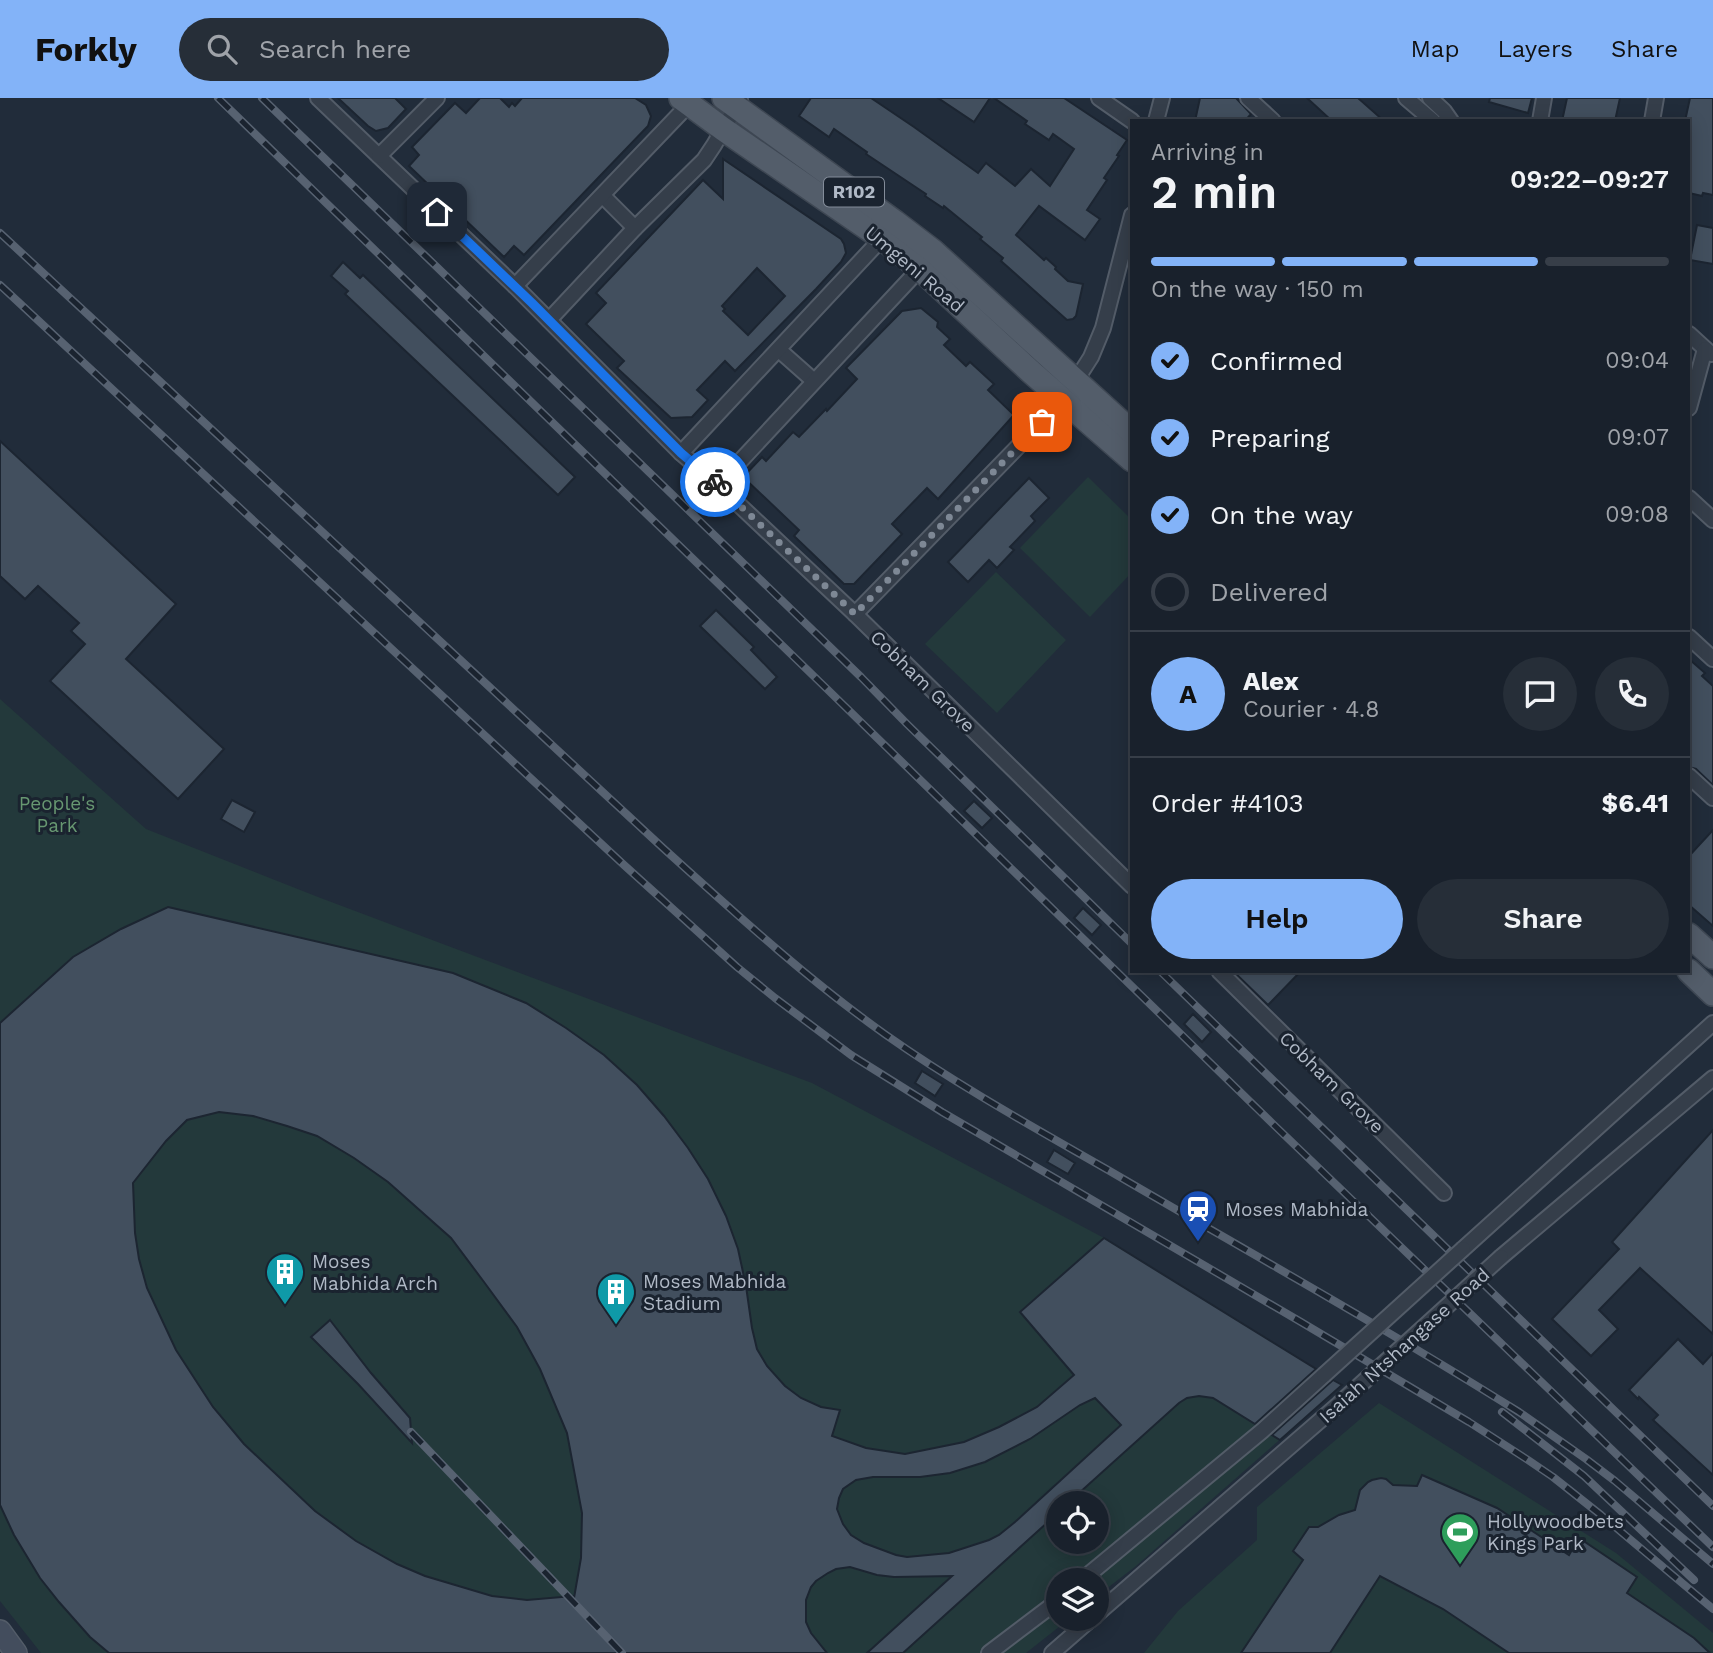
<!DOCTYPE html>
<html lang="en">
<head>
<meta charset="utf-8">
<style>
  body { margin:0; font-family:"Work Sans",sans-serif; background:#262e38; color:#f1f3f6; height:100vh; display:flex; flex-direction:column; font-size:26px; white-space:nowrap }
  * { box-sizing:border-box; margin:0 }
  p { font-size:23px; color:#9fa3a9 }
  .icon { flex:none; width:38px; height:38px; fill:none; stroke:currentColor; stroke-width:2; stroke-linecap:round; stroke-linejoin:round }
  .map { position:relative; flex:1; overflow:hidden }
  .details { position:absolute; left:1130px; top:21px; width:560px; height:854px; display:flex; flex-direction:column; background:#19212c; border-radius:0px; box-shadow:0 4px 18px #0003,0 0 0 2px #373e48 }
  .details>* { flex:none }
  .tools { position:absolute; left:1046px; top:1393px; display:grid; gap:14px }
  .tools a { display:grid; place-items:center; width:63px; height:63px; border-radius:50%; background:#19212c; box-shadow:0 4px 18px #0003,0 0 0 2px #373e48; font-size:35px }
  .pin { position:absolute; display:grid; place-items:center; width:60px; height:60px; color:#fff; margin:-30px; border-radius:14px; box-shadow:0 4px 10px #0006 }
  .courier { position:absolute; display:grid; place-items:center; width:70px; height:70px; margin:-35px; border:5px solid #1a73e8; border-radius:50%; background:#fff; color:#222; box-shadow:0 2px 9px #0007 }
  .head em { font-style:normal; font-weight:600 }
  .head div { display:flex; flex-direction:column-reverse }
  .head { display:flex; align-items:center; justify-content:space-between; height:119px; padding:0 21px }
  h1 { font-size:46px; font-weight:600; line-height:52px }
  .bar { display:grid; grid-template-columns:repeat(4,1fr); gap:10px 7px; align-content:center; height:84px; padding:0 21px }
  .bar i { height:9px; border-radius:5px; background:#373e48 }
  .bar .selected { background:#83b3f8 }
  .bar p { grid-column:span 4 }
  .line { display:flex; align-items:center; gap:18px; padding:0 21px; border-top:2px solid #373e48 }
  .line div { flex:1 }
  .round { display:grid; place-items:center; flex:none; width:74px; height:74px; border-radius:37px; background:#262e38 }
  ol { padding:0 21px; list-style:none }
  li { display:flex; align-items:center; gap:21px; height:77px }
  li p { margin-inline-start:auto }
  li .icon { padding:7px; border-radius:50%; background:#83b3f8; color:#111; stroke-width:4 }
  li:last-child { color:#9fa3a9 }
  li i { width:38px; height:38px; border:4px solid #373e48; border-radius:50% }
  .button { display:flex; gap:14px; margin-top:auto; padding:14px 21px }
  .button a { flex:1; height:80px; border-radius:42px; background:#83b3f8; color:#111; font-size:28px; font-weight:600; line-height:80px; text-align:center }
  .button a+a { background:#262e38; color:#f1f3f6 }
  header { display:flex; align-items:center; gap:42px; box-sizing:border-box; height:98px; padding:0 35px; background:#83b3f8; color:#111 }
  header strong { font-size:33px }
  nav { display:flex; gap:38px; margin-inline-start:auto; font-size:24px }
  .search { width:490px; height:63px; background:#262e38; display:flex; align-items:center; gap:18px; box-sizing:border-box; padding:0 24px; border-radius:38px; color:#9fa3a9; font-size:26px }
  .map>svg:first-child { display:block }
</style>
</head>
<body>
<header>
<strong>Forkly</strong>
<div class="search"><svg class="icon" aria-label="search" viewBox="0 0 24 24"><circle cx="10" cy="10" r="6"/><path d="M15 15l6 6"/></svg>Search here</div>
<nav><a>Map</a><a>Layers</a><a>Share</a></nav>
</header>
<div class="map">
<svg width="1713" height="1555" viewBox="0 0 1713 1555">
  <rect width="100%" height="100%" fill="#212c3a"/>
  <g fill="#23393b" fill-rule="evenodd">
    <polygon points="1088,379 1132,422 1132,474 1090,519 1020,450"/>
    <polygon points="996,474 1066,542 997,615 925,546"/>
    <path d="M0,601L146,731L318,799L812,985L1104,1140L1342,1287L1136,1468L1097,1498V1482H1059V1521H1069L1026,1555H41L0,1503ZM1059,1405H1097V1444H1059Z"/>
    <polygon points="1379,1305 1616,1455 1713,1535 1713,1555 1144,1555 1178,1513 1257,1442 1257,1409"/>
  </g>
  <g fill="#424f5e" stroke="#1c2531" stroke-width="2" fill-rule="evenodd">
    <polygon points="338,0 395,0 406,11 388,30 376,33 368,28"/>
    <polygon points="480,0 500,0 509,9 512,5 515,8 522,0 635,0 646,7 651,18 648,28 524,157 514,148 504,159 409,68 419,57 412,49 455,5 466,15"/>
    <polygon points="811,0 871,0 914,29 978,75 986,65 1015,88 1031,71 1050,88 1074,51 1053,36 1049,42 1025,26 1027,23 994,0 1064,0 1127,42 1117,57 1119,58 1104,80 1107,82 1087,112 1100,121 1085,142 1039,108 1016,137 1044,162 1046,160 1056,169 1055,171 1068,183 1083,186 1076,218 1073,221 1067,222 1001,163 1003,160 980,141 982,139 944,108 943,110 925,98 926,96 866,56 867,54 834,31 829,39 799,18"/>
    <polygon points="938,0 990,0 974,24"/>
    <polygon points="1200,0 1236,0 1251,16 1245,23 1195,23"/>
    <polygon points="1307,0 1358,0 1384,23 1332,23"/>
    <polygon points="1490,0 1532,0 1528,15 1489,4"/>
    <polygon points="1567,0 1620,0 1615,23 1562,23"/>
    <polygon points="1690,0 1713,0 1713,97 1703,95 1702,98 1689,95 1689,23 1685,23"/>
    <path d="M723,61L841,141L844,146L846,155L841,164L816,191L735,273L725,263L697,292L708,302L692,319L671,320L617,270L624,263L586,226L606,205L596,195L703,82L723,101ZM757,170L785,198L748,237L723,213L725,211L722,208Z"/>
    <polygon points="1697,127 1713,130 1713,166 1690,162"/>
    <polygon points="343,164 360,180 363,177 575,379 558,397 345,196 348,193 331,178"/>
    <polygon points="921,210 938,224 937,229 950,241 944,247 966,268 970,264 994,286 988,292 1014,317 938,401 927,390 892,426 902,436 854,486 844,486 794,438 799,432 743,379 762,359 766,363 793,334 799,339 826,311 827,313 857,281 846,270 902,213"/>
    <polygon points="0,343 176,506 126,561 224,651 178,701 50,583 85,546 71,533 79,525 38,488 25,501 0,478"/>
    <polygon points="1029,380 1049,400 1031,418 1035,423 1010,449 1014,452 997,470 989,462 968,484 948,464"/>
    <polygon points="716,512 754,549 751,552 777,579 765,591 700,528"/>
    <polygon points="1689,561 1705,575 1702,578 1713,588 1713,687 1696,671 1689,669"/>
    <polygon points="232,702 255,714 244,734 221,721"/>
    <polygon points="974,703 992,720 982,730 964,713"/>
    <polygon points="1713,732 1713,828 1689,807 1689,758"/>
    <path d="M168,809L453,875L526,905L566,930L604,957L637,987L664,1018L688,1050L708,1081L726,1118L738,1151L746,1188L752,1230L757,1251L767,1268L785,1288L801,1300L821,1309L840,1312L832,1338L866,1350L905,1356L964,1344L999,1329L1037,1309L1074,1277L1020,1214L1104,1140L1316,1271L1255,1326L1213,1300L1199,1298L1187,1300L1179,1305L1068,1405H1059V1414L903,1555H867L952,1478L894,1479L877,1477L850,1469L836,1471L828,1475L816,1483L811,1489L806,1502V1524L811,1535L827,1555H109L90,1539L59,1504L40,1480L14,1437L0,1407V925L73,859L121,831ZM219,1014L253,1018L287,1028L317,1038L354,1060L388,1084L451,1140L484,1184L517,1229L540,1271L567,1335L582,1415L581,1460L574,1500L573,1498L527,1502L492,1498L425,1478L397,1466L356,1443L315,1413L244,1346L213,1309L176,1252L147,1190L139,1161L135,1135L133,1085L166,1043L187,1022ZM1095,1300L1121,1327L1015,1424L999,1437L989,1442L949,1455L907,1459L896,1457L864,1445L851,1437L843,1426L837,1411L839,1400L843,1391L856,1382L873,1379H920L950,1375L985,1364L1030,1341L1080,1307Z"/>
    <polygon points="1083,810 1101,827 1092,837 1074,820"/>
    <polygon points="1233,873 1301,873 1268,907"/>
    <polygon points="1193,916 1211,934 1202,944 1184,926"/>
    <polygon points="922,973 943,986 935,998 915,985"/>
    <polygon points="1713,1032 1713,1236 1640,1170 1599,1212 1618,1231 1591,1258 1552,1221 1619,1151 1612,1144"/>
    <polygon points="1054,1052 1075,1065 1068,1076 1047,1064"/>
    <polygon points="330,1222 371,1275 410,1320 412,1345 358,1286 311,1239"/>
    <polygon points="1678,1241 1703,1266 1713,1255 1713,1377 1653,1322 1658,1317 1639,1299 1638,1301 1629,1292"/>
    <polygon points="1333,1282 1342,1287 1280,1342 1272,1337"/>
    <polygon points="1422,1377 1497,1410 1569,1457 1579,1440 1637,1479 1627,1495 1694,1540 1710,1555 1509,1555 1443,1511 1380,1478 1330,1555 1241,1555 1303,1462 1293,1453 1309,1429 1318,1429 1339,1417 1355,1412 1360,1392 1368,1384 1372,1382 1381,1380 1386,1381 1393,1387 1417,1388"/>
  </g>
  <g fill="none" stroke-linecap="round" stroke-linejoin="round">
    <defs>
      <g id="street">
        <polyline points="318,0 515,188 681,355 718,387 855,516 1132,788"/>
        <polyline points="1099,0 1132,23"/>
        <polyline points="1248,0 1273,23"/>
        <polyline points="1406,0 1433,23"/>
        <polyline points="1430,0 1444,13 1451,23"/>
        <polyline points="1156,23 1162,0"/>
        <polyline points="1540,23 1544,0"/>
        <polyline points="1652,23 1656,0"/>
        <polyline points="379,58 437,0"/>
        <polyline points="603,98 635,130"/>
        <polyline points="515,188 693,2"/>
        <polyline points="549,222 635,130 704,62 714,47 740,2"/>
        <polyline points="1689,236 1711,256"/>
        <polyline points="779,252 814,283"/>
        <polyline points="1689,310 1705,251"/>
        <polyline points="681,355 886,136"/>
        <polyline points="718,387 925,165"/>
        <polyline points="1689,400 1713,422"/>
        <polyline points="855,516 1042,324 1075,284 1091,259 1103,230 1132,117"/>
        <polyline points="1689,539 1713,561"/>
        <polyline points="1689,678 1713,700"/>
        <polyline points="1219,873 1444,1095"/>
        <polyline points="1463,1151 1713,925"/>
        <polyline points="1501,1159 1713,980"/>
        <polyline points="1082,1482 1262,1333 1324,1277"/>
        <polyline points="1097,1516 1339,1306"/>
        <polyline points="989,1555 1059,1502"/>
        <polyline points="1052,1555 1091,1521"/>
      </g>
      <polyline id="secondary" points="0,1533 16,1555"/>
      <g id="primary">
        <polyline points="681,0 723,31 883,141 920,171 1030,273 1132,362"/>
        <polyline points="724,0 895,124 933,153 1132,334"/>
        <polyline points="1689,837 1713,859"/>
        <polyline points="1689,873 1713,896"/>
      </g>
    </defs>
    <use href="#street" stroke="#535c68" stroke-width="18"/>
    <use href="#secondary" stroke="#535c68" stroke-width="24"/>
    <use href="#primary" stroke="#3e4753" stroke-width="26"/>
    <use href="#street" stroke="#353e4a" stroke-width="14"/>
    <use href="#secondary" stroke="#434d5d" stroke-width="21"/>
    <use href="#primary" stroke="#535d6a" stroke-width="23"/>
    <defs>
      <g id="rail">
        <polyline points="218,0 827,591 1274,1027 1713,1449"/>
        <polyline points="262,0 861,579 907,626 1132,846"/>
        <path d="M0,135L663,750C735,815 807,881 886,937C957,987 1033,1029 1108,1072C1245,1152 1385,1230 1519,1314L1586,1361L1615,1383L1713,1466"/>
        <polyline points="0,187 624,767 737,869 775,900 851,957 942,1014 1301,1224 1469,1324 1528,1362 1553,1379 1601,1417 1713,1511"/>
        <polyline points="1160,873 1713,1408"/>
        <polyline points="1502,1314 1584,1378 1694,1482"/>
        <polyline points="411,1334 622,1555"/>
      </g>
    </defs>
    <use href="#rail" stroke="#576271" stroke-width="8"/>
    <use href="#rail" stroke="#1a232f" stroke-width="5" stroke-dasharray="16" stroke-linecap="butt"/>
    <defs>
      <g id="street-bridge">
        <polyline points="1324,1277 1463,1151"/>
        <polyline points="1339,1306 1501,1159"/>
      </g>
    </defs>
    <use href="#street-bridge" stroke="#535c68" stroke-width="18" stroke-linecap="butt"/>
    <use href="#street-bridge" stroke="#353e4a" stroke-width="14"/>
  </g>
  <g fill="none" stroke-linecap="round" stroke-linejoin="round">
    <polyline stroke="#7e8895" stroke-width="7" stroke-dasharray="0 12.6" points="715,384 855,516 1042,324"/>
    <polyline stroke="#1a73e8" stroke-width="9" points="437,114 532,205 681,355 715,384"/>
  </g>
  <defs>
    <symbol id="station-pin" viewBox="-11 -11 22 30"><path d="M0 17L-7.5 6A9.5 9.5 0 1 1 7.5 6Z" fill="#1a4fb4" stroke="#1a232f"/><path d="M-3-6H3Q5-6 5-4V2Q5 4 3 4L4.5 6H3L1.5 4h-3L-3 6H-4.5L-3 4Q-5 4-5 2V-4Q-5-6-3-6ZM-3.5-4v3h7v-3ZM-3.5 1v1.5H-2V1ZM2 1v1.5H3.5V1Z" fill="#fff"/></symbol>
    <symbol id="building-pin" viewBox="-11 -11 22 30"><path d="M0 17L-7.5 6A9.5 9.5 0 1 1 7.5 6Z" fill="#0f9aa8" stroke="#1a232f"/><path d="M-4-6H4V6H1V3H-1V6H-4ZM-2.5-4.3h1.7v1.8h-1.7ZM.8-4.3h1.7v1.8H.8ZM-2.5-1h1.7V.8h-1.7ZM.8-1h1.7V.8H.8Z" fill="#fff"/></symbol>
    <symbol id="stadium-pin" viewBox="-11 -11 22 30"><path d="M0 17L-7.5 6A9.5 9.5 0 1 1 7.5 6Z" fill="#2e9e5b" stroke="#1a232f"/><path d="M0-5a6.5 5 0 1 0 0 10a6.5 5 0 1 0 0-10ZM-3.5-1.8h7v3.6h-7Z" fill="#fff"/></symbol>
  </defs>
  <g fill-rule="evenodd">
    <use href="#station-pin" x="1176" y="1089" width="44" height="60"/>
    <use href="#building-pin" x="263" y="1152" width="44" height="60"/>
    <use href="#building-pin" x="594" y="1172" width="44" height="60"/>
    <use href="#stadium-pin" x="1438" y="1412" width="44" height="60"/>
  </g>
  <g text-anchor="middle" stroke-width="6" stroke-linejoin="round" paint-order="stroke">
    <rect fill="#1a232f" stroke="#838c99" stroke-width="2" x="824" y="79.5" width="60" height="29" rx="5"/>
    <g font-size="18" font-weight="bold" fill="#b0b9c6">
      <text x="854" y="100">R102</text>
    </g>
    <g font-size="19" fill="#b0b9c6" stroke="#1a232f">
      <text transform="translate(915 171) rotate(40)" y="7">Umgeni Road</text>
      <text transform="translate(923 583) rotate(44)" y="7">Cobham Grove</text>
      <text transform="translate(1332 984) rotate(44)" y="7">Cobham Grove</text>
      <text transform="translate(1404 1247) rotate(-42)" y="7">Isaiah Ntshangase Road</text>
    </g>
    <g font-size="19" fill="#679771" stroke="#1a232f">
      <text x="57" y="712">People's<tspan x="57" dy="22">Park</tspan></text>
    </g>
    <g font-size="19" fill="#b0b9c6" stroke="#1a232f" text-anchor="start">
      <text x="1225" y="1118">Moses Mabhida</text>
      <text x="312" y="1170">Moses<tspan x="312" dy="22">Mabhida Arch</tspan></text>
      <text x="643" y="1190">Moses Mabhida<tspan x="643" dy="22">Stadium</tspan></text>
      <text x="1487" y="1430">Hollywoodbets<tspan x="1487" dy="22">Kings Park</tspan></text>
    </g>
  </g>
</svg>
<div class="tools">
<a><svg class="icon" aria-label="locate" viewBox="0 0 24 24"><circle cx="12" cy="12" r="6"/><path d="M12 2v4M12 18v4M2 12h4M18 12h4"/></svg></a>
<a><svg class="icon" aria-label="layers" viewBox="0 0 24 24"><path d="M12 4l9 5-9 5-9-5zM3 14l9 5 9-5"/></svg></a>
</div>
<div class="pin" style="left:1042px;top:324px;background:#ea580c"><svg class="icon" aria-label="bag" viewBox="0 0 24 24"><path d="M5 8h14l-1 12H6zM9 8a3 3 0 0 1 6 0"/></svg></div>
<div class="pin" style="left:437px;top:114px;background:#1f2937"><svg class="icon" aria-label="home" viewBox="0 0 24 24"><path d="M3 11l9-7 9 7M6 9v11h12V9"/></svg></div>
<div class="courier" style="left:715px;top:384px"><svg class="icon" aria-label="bike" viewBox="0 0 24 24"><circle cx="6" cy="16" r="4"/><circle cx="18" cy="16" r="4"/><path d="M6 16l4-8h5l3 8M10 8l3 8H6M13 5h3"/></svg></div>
<section class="details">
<div class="head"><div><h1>2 min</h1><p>Arriving in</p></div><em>09:22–09:27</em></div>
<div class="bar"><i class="selected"></i><i class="selected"></i><i class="selected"></i><i></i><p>On the way · 150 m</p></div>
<ol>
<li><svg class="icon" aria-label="check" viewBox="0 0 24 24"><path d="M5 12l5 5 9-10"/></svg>Confirmed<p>09:04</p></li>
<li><svg class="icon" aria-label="check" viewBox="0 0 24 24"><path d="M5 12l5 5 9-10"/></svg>Preparing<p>09:07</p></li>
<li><svg class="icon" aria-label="check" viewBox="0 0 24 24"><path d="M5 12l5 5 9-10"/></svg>On the way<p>09:08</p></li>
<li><i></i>Delivered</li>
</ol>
<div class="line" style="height:126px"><b class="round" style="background:#83b3f8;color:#111">A</b><div><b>Alex</b><p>Courier · 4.8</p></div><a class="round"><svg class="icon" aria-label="chat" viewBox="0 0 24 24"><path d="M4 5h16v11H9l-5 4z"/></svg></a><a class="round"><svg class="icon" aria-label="phone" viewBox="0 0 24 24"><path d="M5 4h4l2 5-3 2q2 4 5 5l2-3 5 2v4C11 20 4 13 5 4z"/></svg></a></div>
<div class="line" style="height:91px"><div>Order #4103</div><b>$6.41</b></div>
<div class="button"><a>Help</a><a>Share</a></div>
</section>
</div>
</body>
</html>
